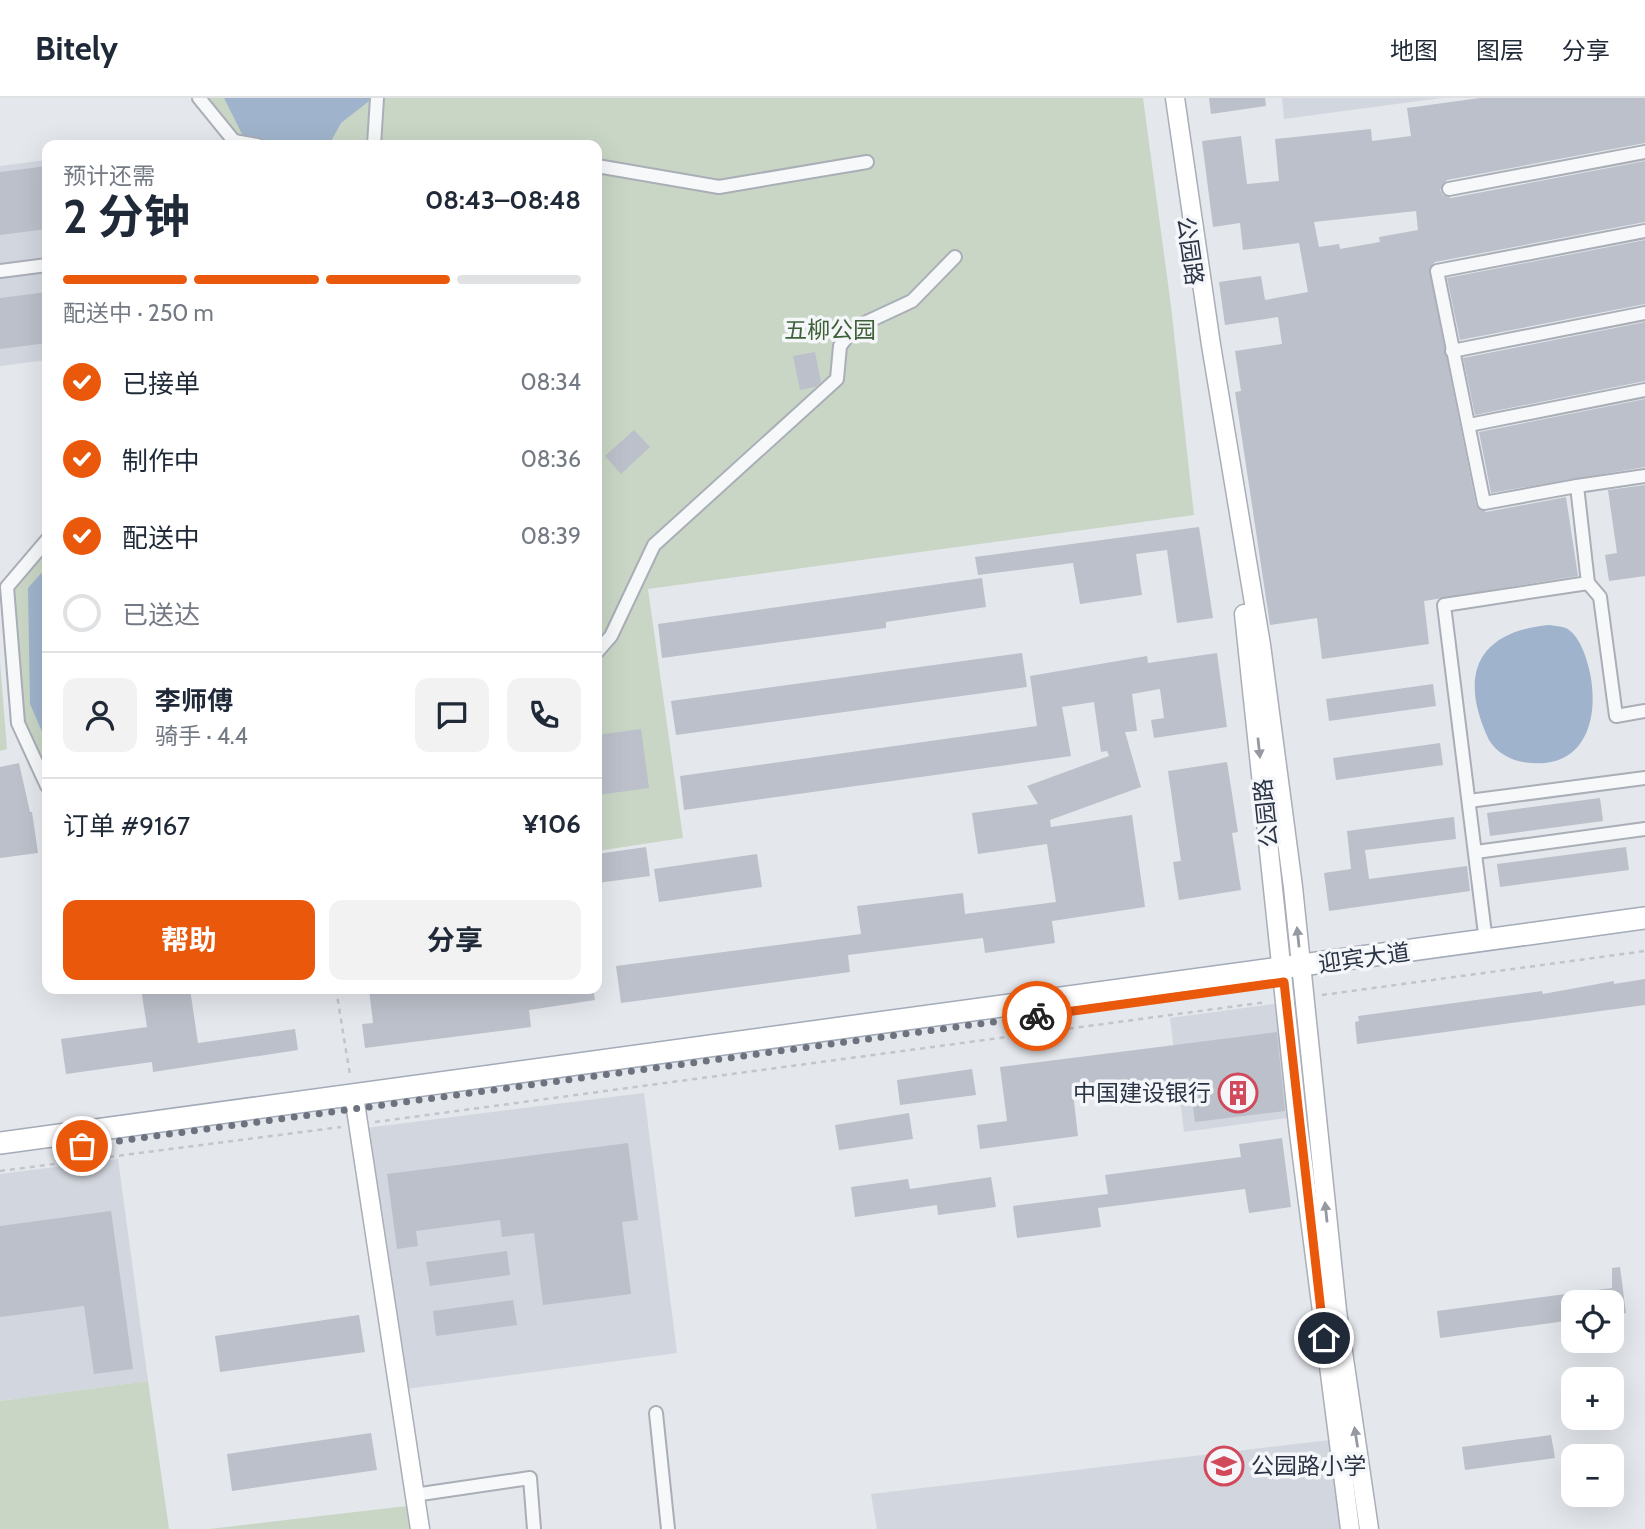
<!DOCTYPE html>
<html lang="zh">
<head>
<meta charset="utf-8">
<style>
  body { margin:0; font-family:Cabin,"Noto Sans SC",sans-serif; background:#f2f2f3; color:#1f2937; height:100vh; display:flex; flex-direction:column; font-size:26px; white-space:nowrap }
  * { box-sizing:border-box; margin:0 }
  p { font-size:23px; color:#747a83 }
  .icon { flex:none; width:38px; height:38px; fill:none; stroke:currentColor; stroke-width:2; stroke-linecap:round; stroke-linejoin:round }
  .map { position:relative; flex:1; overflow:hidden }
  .details { position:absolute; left:42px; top:42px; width:560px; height:854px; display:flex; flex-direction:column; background:#fff; border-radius:14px; box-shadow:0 7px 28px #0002 }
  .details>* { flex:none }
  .fabs { position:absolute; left:1561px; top:1192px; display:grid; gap:14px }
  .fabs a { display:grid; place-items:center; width:63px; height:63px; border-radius:14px; background:#fff; box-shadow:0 7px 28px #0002; font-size:35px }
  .pin { position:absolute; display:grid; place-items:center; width:60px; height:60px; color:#fff; margin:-30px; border:4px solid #fff; border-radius:50%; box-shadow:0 2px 7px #0007 }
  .courier { position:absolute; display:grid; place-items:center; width:70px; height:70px; margin:-35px; border:5px solid #ea580c; border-radius:50%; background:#fff; color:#222; box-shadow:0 2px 9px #0007 }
  .summary em { font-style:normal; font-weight:700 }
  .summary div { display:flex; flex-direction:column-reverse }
  .summary { display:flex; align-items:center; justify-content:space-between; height:119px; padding:0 21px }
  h1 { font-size:46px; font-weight:700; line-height:52px }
  .bar { display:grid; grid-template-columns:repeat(4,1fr); gap:10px 7px; align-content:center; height:84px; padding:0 21px }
  .bar i { height:9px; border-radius:5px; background:#e0e1e3 }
  .bar .selected { background:#ea580c }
  .bar p { grid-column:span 4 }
  .line { display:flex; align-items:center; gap:18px; padding:0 21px; border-top:2px solid #e0e1e3 }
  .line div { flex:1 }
  .round { display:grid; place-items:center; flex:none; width:74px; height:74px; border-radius:14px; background:#f2f2f3 }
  ol { padding:0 21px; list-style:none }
  li { display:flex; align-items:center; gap:21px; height:77px }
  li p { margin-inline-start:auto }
  li .icon { padding:7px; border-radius:50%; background:#ea580c; color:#fff; stroke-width:4 }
  li:last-child { color:#747a83 }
  li i { width:38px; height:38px; border:4px solid #e0e1e3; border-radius:50% }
  .action { display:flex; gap:14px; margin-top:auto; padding:14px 21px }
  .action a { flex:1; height:80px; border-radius:14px; background:#ea580c; color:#fff; font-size:28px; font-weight:700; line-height:80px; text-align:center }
  .action a+a { background:#f2f2f3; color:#1f2937 }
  header { display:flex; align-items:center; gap:42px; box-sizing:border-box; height:98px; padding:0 35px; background:#fff; border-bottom:2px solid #e0e1e3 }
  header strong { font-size:33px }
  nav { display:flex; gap:38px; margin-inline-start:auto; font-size:24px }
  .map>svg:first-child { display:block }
</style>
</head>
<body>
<header>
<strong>Bitely</strong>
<nav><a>地图</a><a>图层</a><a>分享</a></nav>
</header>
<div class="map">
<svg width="1645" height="1431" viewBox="0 0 1645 1431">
  <rect width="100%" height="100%" fill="#e4e7ec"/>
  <g fill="#d2d6de">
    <polygon points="1282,0 1441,0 1284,21"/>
    <polygon points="47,62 47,262 0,268 0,68"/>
    <polygon points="1295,903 1309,1017 1184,1034 1170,920"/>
    <polygon points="644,995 677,1255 406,1291 366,1030"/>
    <polygon points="118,1061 148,1283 0,1303 0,1076"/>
    <polygon points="1339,1341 1349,1431 877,1431 871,1396"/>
  </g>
  <g fill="#c9d6c5">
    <polygon points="209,0 1143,0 1171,208 1194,417 648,491 683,740 597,753 597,47 230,47 234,43"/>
    <polygon points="47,442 47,688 18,625 7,489"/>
    <polygon points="0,564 7,651 0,653"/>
    <polygon points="148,1283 169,1431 0,1431 0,1303"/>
    <polygon points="407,1408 411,1431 209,1431"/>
  </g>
  <g fill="#9fb4cc">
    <polygon points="224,0 373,0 341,25 329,47 239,47 244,40"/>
    <polygon points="47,469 47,645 30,606 28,490"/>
    <path d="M1549,527C1555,528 1565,528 1569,532C1581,541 1587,561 1590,575C1600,624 1583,674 1523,664C1510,662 1496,654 1489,642C1459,579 1475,534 1549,527Z"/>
  </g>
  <g fill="#bbc0ca" fill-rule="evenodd">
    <polygon points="1209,0 1265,0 1266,8 1211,16"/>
    <path d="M1480,0H1645V45L1447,82L1440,92L1443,97L1451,100L1645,63V124L1435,164L1429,171L1476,407L1486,414L1566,399L1578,478L1424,503L1429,546L1322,561L1317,520L1270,527L1235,294L1241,293L1235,253L1282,246L1278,219L1225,227L1219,184L1261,178L1265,202L1308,194L1299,145L1243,152L1240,125L1213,129L1202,43L1241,38L1247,86L1279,83L1275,41L1371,31L1372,43L1411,38L1407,10ZM1416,113L1418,132L1379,139L1380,144L1340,151L1339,146L1319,149L1314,124Z"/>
    <polygon points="47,68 47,131 0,137 0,74"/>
    <polygon points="1645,142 1645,206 1460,242 1447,180"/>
    <polygon points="47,194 47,245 0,251 0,200"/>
    <polygon points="1645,224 1645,283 1475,317 1463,260"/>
    <polygon points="815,254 821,284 815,289 800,292 793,258"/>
    <polygon points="1645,301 1645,369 1491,395 1479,334"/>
    <polygon points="634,332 650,349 621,376 605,358"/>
    <polygon points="1645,387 1645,478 1609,483 1605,457 1617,455 1608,392"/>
    <polygon points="1199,429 1213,520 1177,525 1167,452 1136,456 1142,497 1080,506 1073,465 978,477 975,459"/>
    <polygon points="982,480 986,509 886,524 886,530 662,560 658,526"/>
    <polygon points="1022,555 1027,589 676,637 671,603"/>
    <polygon points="1217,555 1227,629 1154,640 1151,622 1164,620 1160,591 1132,596 1137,633 1125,634 1141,689 1050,722 1051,729 1132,717 1145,809 1052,823 1055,845 985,855 983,840 848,857 850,874 621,905 616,868 861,836 857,808 963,795 965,816 1056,804 1047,746 978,756 972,715 1038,706 1027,688 1109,658 1107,653 1101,654 1094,604 1062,609 1071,658 684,712 680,678 1037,628 1030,578 1147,558 1148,565"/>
    <polygon points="1433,586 1436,608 1329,623 1326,601"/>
    <polygon points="641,631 649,690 597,697 597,637"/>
    <polygon points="1440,645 1443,667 1336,682 1333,660"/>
    <polygon points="1227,664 1238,734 1232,735 1241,792 1179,802 1173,764 1181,763 1168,673"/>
    <polygon points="19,665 30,714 32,714 38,755 0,760 0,669"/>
    <polygon points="1600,700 1603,723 1490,738 1487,715"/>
    <polygon points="1454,719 1456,741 1365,752 1369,781 1467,768 1470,793 1329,813 1324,775 1351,771 1347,733"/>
    <polygon points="646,749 650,778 597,785 597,756"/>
    <polygon points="1626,749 1629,772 1500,789 1497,766"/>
    <polygon points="757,756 762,789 659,804 654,771"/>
    <polygon points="1645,881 1645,907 1357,946 1355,924 1359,923 1358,918 1542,893 1543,896 1614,883 1614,886"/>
    <polygon points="141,891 190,891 198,945 295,931 298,952 153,974 152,964 66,976 61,941 147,929"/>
    <polygon points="369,891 593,891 595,902 529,912 531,929 365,950 362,926 373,925"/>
    <polygon points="1277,934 1285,1013 1195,1024 1189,980 1073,995 1078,1038 980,1051 977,1027 1007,1023 1000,969"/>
    <polygon points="972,971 976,997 900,1007 897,982"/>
    <polygon points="909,1015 913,1041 839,1052 835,1027"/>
    <polygon points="1282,1040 1291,1109 1249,1115 1245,1091 1098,1110 1101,1129 1017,1140 1013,1108 1108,1096 1105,1077 1241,1059 1239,1046"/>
    <polygon points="628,1045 638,1122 622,1124 631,1196 543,1207 534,1135 502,1139 500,1122 416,1133 418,1148 397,1151 387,1076"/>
    <polygon points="991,1079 996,1109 938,1117 937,1107 855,1119 851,1089 908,1081 910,1091"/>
    <polygon points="111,1113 133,1271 94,1276 84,1208 0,1219 0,1128"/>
    <polygon points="507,1153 510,1177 430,1188 426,1164"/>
    <polygon points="1620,1169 1626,1215 1612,1217 1612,1204 1573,1204 1573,1222 1440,1240 1437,1213 1612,1190 1612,1170"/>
    <polygon points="513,1202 517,1227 436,1238 433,1213"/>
    <polygon points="359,1217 365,1254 220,1274 215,1238"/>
    <polygon points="371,1335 377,1372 232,1393 227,1356"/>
    <polygon points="1551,1337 1555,1360 1465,1372 1462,1349"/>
  </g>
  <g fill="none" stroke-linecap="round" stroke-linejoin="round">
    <defs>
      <g id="street">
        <polyline points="199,0 234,43"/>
        <polyline points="230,47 234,43 257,47"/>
        <polyline points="374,47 377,0"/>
        <polyline points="597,68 719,89 867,64"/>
        <polyline points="1449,91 1645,54"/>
        <polyline points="0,173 47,167"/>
        <polyline points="1452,253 1645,215"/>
        <polyline points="1469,327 1645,292"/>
        <polyline points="1577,388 1484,405 1437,173 1645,133"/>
        <polyline points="47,442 7,489 18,625 47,688"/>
        <polyline points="1588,485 1600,499 1616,618 1645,613"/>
        <polyline points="597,554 611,538 654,447 837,281 840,248 854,230 912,203 955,159"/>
        <polyline points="1469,703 1645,680"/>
        <polyline points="1476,754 1645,731"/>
        <polyline points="1486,844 1444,507 1588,485 1577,388 1645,378"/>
        <polyline points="656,1315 668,1431"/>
        <polyline points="414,1397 530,1380 534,1431"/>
      </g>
      <g id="secondary">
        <polyline points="1175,0 1211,247 1261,547 1293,789 1337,1213 1369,1431"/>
        <polyline points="1244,516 1298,1027 1350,1431"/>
        <polyline points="354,998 420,1431"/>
      </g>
      <polyline id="primary" points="0,1045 1645,820"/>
    </defs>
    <use href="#street" stroke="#a9aeb7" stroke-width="16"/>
    <use href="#secondary" stroke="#a9aeb7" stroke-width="21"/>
    <use href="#primary" stroke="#a3abb8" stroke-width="24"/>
    <g stroke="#c2c5cb" stroke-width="2.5" stroke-dasharray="5 5" stroke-linecap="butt">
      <polyline points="336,891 350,977"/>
      <polyline points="1322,897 1645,853"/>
      <polyline points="375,1024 1267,904"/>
      <polyline points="0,1073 341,1029"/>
    </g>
    <use href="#street" stroke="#f7f8fa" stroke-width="12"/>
    <use href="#secondary" stroke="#fff" stroke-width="18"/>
    <use href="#primary" stroke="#fff" stroke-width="21"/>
  </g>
  <defs><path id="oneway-solid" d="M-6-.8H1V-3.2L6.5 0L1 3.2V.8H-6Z" transform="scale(1.75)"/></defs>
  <g fill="#959aa2">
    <use href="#oneway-solid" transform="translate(1259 650) rotate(84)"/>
    <use href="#oneway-solid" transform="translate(1298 839) rotate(-96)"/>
    <use href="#oneway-solid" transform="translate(1326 1114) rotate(-96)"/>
    <use href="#oneway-solid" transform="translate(1356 1339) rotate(-99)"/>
  </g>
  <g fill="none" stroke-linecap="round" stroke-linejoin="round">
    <polyline stroke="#6c737f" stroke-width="7" stroke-dasharray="0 12.6" points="82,1048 1037,918"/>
    <polyline stroke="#ea580c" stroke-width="9" points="1037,918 1284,884 1324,1240"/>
  </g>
  <defs>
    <symbol id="building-ring" viewBox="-11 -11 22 22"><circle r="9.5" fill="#f4f6f9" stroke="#d1495b" stroke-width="1.5"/><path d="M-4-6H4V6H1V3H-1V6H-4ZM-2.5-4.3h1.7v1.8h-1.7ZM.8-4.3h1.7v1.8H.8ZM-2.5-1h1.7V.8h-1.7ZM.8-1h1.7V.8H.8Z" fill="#d1495b"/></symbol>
    <symbol id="school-ring" viewBox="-11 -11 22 22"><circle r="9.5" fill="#f4f6f9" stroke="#d1495b" stroke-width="1.5"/><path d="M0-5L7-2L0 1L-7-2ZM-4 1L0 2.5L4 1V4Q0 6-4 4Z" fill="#d1495b"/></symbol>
  </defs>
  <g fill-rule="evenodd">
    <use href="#building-ring" x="1216" y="973" width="44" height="44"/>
    <use href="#school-ring" x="1202" y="1346" width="44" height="44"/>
  </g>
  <g text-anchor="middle" stroke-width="7" stroke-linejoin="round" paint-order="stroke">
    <g font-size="23" fill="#2b3445" stroke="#f4f6f9">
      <text transform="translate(1190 153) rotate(82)" y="8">公园路</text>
      <text transform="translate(1266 715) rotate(-96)" y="8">公园路</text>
      <text transform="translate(1364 860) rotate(-8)" y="8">迎宾大道</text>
    </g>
    <g font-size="23" fill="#3f6138" stroke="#f4f6f9">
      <text x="830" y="240">五柳公园</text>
    </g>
    <g font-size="23" fill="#2b3445" stroke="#f4f6f9" text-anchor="end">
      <text x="1211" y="1003">中国建设银行</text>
      <text x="1251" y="1376" text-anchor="start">公园路小学</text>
    </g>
  </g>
</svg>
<div class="fabs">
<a><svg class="icon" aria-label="locate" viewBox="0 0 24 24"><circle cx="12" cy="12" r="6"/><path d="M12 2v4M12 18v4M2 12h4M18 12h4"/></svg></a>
<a>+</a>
<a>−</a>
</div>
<div class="pin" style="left:82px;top:1048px;background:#ea580c"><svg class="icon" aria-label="bag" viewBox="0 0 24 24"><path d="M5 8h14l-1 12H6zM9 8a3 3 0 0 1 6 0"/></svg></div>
<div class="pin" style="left:1324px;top:1240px;background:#1f2937"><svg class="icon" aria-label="home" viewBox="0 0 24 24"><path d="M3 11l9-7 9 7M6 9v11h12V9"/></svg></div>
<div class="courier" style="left:1037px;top:918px"><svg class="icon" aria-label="bike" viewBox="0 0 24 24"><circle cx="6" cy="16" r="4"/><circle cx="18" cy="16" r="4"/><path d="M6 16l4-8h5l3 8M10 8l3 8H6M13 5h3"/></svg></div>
<section class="details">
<div class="summary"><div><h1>2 分钟</h1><p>预计还需</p></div><em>08:43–08:48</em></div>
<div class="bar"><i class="selected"></i><i class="selected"></i><i class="selected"></i><i></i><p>配送中 · 250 m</p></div>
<ol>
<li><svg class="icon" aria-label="check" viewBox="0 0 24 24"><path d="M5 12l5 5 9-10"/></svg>已接单<p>08:34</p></li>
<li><svg class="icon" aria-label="check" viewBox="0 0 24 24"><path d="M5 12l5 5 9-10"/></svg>制作中<p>08:36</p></li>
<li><svg class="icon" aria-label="check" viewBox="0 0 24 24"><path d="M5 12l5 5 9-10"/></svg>配送中<p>08:39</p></li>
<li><i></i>已送达</li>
</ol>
<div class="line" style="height:126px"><a class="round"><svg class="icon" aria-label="person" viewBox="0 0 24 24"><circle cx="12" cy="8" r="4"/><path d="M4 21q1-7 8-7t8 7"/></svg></a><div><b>李师傅</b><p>骑手 · 4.4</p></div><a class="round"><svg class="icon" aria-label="chat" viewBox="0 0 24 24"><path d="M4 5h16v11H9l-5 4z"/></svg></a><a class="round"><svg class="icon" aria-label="phone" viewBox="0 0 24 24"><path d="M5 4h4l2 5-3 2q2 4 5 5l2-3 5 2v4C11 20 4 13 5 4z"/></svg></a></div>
<div class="line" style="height:91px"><div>订单 #9167</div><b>¥106</b></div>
<div class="action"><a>帮助</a><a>分享</a></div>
</section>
</div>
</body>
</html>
